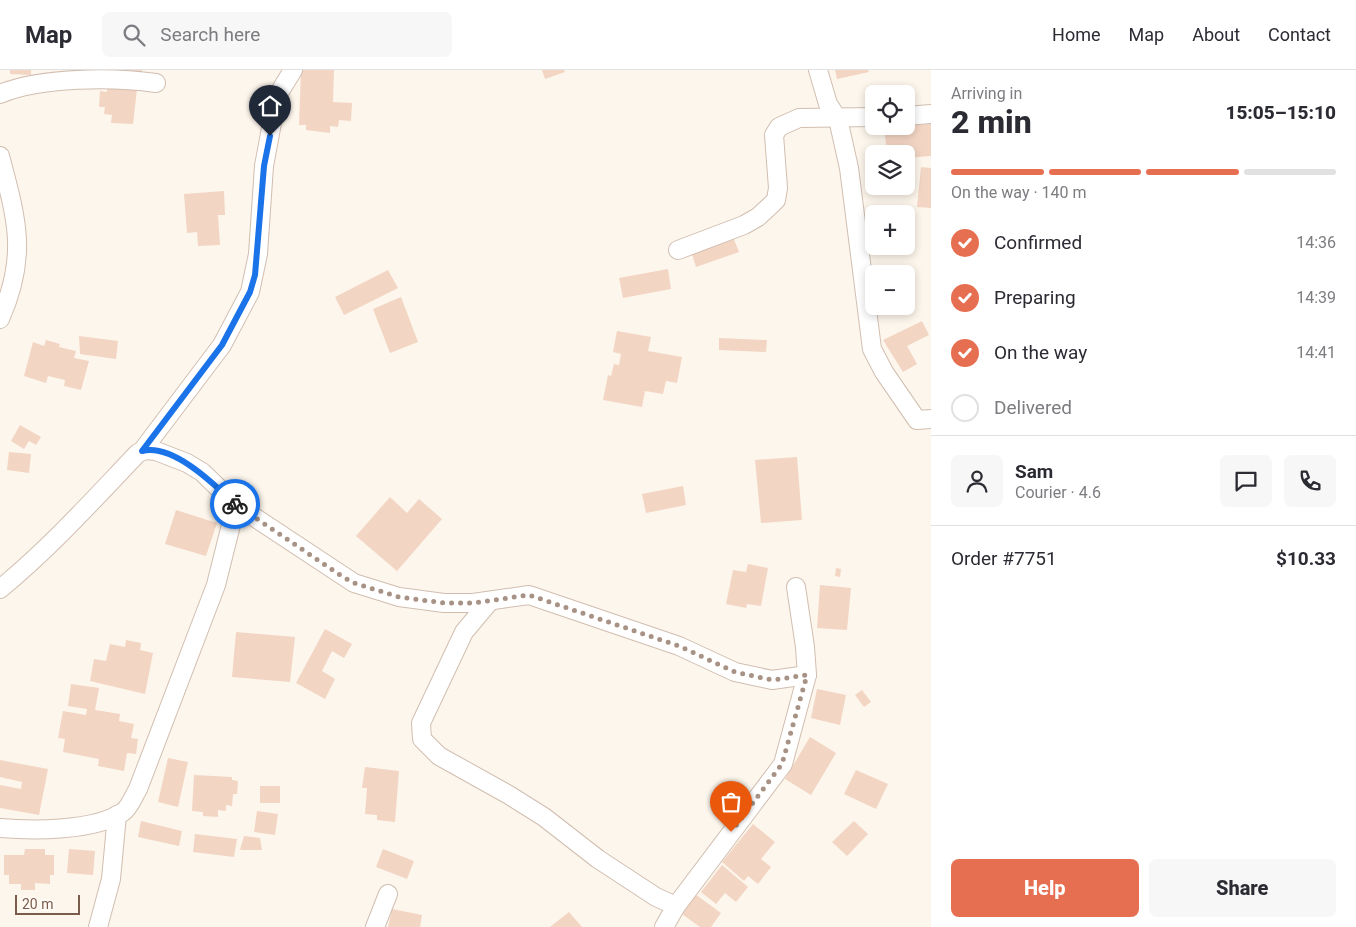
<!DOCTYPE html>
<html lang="en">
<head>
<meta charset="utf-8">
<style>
  body { margin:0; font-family:Roboto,sans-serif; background:#f7f7f7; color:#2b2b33; height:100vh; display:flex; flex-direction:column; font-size:19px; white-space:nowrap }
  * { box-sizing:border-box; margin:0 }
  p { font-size:16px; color:#7c7c81 }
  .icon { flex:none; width:28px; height:28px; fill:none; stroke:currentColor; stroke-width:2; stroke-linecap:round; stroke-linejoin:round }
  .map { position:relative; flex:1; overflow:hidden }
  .panel { display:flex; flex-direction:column; background:#fff; width:425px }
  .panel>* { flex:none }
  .controls { position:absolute; left:865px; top:15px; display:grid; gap:10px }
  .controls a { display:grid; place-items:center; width:50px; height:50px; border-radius:8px; background:#fff; box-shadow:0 2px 8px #0003; font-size:25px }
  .scale { position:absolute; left:15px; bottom:12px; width:65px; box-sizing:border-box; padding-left:5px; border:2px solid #7a5c4d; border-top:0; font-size:14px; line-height:18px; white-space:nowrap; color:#7a5c4d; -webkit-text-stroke:4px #fffaf3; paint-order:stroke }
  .pin { position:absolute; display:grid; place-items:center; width:42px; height:42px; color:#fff; margin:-51px -21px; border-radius:50% 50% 50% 0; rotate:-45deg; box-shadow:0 0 5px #0007 }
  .pin .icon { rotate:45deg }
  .courier { position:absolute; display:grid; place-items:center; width:50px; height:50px; margin:-25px; border:4px solid #1a73e8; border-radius:50%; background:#fff; color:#222; box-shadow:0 1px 6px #0007 }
  .overview em { font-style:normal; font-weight:800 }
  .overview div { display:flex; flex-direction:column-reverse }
  .overview { display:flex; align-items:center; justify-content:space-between; height:85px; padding:0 20px }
  h1 { font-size:32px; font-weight:800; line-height:38px }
  .bar { display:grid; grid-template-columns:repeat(4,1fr); gap:8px 5px; align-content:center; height:60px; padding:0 20px }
  .bar i { height:6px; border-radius:4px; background:#e1e1e2 }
  .bar .current { background:#e76f51 }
  .bar p { grid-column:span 4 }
  .line { display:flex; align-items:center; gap:12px; padding:0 20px; border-top:1px solid #e1e1e2 }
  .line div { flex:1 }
  .round { display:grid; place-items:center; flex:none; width:52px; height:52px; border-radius:8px; background:#f7f7f7 }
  ol { padding:0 20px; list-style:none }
  li { display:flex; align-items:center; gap:15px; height:55px }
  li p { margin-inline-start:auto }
  li .icon { padding:5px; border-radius:50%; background:#e76f51; color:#fff; stroke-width:4 }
  li:last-child { color:#7c7c81 }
  li i { width:28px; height:28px; border:2px solid #e1e1e2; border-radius:50% }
  .action { display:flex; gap:10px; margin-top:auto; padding:10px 20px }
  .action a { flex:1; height:58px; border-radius:8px; background:#e76f51; color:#fff; font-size:20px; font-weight:800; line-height:58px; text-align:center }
  .action a+a { background:#f7f7f7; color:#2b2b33 }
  header { display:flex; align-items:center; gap:30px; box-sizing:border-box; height:70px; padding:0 25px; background:#fff; border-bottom:1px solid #e1e1e2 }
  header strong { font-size:24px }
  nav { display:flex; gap:28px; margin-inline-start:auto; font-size:18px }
  .search { width:350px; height:45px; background:#f7f7f7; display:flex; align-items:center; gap:12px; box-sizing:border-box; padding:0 18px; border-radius:8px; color:#7c7c81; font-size:19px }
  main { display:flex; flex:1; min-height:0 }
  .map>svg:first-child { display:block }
</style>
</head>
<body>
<header>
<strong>Map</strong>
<div class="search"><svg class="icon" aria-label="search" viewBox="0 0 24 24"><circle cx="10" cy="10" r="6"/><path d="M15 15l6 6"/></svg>Search here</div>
<nav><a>Home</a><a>Map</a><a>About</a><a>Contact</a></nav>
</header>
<main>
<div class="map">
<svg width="931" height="857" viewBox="0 0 931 857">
  <rect width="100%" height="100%" fill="#fdf6ec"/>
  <g fill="#f3d5c3">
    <polygon points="10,0 31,0 31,5 10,4"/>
    <polygon points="115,0 142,0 142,7 115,5"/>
    <polygon points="301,0 334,0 333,32 352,33 351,51 339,50 338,57 330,56 330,63 306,60 306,55 299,55"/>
    <polygon points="542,0 564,0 565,2 545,9"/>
    <polygon points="835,0 868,0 869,2 837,9"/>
    <polygon points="107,17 137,19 133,54 111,53 112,45 104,44 105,37 99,37 100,21 107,22"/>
    <polygon points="931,54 931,86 906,88 906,84 887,84 884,56"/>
    <polygon points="921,97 931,98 931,138 917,137"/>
    <polygon points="224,121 225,145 218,145 220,175 198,176 197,162 187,163 184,124"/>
    <polygon points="733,167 739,182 696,197 691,181"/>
    <polygon points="668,199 671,219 623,228 619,208"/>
    <polygon points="388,200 398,218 344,245 335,227"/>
    <polygon points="401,227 418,272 390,283 373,239"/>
    <polygon points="922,251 929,265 907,276 917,294 903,302 883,270"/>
    <polygon points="617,261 651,267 648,281 682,287 677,313 666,311 663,324 645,321 642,337 603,330 608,305 611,306 614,294 619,295 621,284 613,282"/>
    <polygon points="79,266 118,271 116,289 80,284"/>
    <polygon points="719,268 767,270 766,282 719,280"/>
    <polygon points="46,270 60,274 59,277 76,281 74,288 89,291 81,320 64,316 65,310 48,306 46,313 24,306 33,272 44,276"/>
    <polygon points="20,355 41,367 36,375 29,371 24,379 11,371"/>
    <polygon points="9,382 31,384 29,403 7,400"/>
    <polygon points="797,387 802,450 761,453 755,390"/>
    <polygon points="683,416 686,435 646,443 642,424"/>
    <polygon points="390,427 407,443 419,429 442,449 397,501 356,466"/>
    <polygon points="176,440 217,453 206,486 165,474"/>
    <polygon points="748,494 768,498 761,536 747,534 746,538 726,534 733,500 746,502"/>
    <polygon points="836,498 841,499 840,507 835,506"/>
    <polygon points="820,515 851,518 847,560 817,558"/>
    <polygon points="325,559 352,574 344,588 332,581 322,601 335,609 325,629 296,613"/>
    <polygon points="236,562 295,567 290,612 232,607"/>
    <polygon points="126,570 141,573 140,580 153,583 145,624 90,611 94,589 106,591 110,574 125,577"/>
    <polygon points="71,614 99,618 95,640 120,644 119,651 134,654 131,668 138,669 136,684 127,683 124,701 98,696 99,689 63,682 65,669 58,668 63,641 86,645 87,639 68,636"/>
    <polygon points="817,619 846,625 840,655 811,648"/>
    <polygon points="862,620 871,632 864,637 855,625"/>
    <polygon points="810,667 836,683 811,725 785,709"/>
    <polygon points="168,688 188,692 178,737 158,732"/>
    <polygon points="0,690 48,699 39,745 0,738 0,715 21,719 22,712 0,707"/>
    <polygon points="365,697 399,701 395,752 377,750 377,745 365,744 367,718 362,718"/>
    <polygon points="856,700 888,714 876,739 844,724"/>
    <polygon points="194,705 232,707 232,710 238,711 237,724 233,724 232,736 226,735 226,741 218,740 218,747 203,746 203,742 192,741"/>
    <rect x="260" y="716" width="20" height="17"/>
    <polygon points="257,741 278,744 275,765 254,762"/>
    <polygon points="141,751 182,761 179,776 138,767"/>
    <polygon points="854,751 868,764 847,786 832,772"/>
    <polygon points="753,754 775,772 761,789 771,797 758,814 748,806 744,811 722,792"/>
    <polygon points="195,764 237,769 234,787 193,782"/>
    <polygon points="244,766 260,768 262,780 240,780"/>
    <polygon points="25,779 45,779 45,785 54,785 54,805 50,805 50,814 35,813 35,820 21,820 21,814 9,814 9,805 4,805 4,785 24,785"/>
    <polygon points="69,779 95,781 93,805 67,803"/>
    <polygon points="383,779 414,791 407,809 376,797"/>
    <polygon points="722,795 748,817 736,832 725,823 716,834 701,822"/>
    <polygon points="695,824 721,843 711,857 700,857 682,844"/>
    <polygon points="392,839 422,845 420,857 388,857"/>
    <polygon points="569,842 582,857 550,857"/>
  </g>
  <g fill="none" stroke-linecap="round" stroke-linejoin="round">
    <defs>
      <g id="minor">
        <polyline points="818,0 828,34 838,49 849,98 872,279 884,302 917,350 931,349"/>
        <path d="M0,24C41,7 113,7 156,13"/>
        <polyline points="906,46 931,44"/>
        <path d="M0,86C17,150 28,186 0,249"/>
        <polyline points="678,180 744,155 758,147 771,135 776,130 778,118 774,65 779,57 799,48 874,47"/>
        <polyline points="142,381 222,275 250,222 258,184 264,96 277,26 293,0"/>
        <path d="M0,519C51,477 93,430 138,383L146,380L156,381L187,393L202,402L236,435L354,513L399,527L444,533H473L529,525L679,576L735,602L772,610L807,605"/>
        <polyline points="490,531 464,562 421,653 422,669 439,686 509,725 544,747 598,789 656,827 676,836"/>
        <path d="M0,758C33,761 95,761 123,742C130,737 133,727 138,719L216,515L236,435"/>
        <polyline points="98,857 111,809 117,745"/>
        <polyline points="375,857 388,824"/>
        <polyline points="664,857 676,836 783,694 807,605 805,577 796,517"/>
      </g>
    </defs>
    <use href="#minor" stroke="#d1beb0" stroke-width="20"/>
    <use href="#minor" stroke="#fff" stroke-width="18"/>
  </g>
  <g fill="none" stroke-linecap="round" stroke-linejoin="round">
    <polyline stroke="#a89285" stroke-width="5" stroke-dasharray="0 9" points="235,434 343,507 354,513 399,527 444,533 473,533 529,525 679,576 735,602 772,610 807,605 782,694 731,762"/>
    <path stroke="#1a73e8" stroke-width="6" d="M235,434C215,415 173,373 142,381L222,275L250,222L255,205L264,96L270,66"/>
  </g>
</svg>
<div class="controls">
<a><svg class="icon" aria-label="locate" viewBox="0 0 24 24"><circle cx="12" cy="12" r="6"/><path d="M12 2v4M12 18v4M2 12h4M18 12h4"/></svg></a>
<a><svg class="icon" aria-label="layers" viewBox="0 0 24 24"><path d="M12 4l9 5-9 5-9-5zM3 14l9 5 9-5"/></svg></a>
<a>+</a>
<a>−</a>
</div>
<div class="scale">20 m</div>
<div class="pin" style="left:731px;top:762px;background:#ea580c"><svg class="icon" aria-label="bag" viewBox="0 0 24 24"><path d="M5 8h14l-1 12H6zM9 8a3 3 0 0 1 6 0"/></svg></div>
<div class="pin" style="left:270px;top:66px;background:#1f2937"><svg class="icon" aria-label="home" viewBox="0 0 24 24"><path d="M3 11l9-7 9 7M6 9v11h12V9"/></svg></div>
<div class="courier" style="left:235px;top:434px"><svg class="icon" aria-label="bike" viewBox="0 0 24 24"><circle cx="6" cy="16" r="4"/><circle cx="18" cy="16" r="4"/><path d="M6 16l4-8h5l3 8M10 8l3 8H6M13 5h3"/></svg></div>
</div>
<section class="panel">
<div class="overview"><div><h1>2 min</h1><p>Arriving in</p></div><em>15:05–15:10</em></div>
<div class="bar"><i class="current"></i><i class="current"></i><i class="current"></i><i></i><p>On the way · 140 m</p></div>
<ol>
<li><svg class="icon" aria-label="check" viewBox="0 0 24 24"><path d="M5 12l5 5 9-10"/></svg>Confirmed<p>14:36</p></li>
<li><svg class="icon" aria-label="check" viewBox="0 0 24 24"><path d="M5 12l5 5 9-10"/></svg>Preparing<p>14:39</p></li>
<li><svg class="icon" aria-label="check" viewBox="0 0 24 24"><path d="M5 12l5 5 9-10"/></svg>On the way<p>14:41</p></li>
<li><i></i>Delivered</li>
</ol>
<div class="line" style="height:90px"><a class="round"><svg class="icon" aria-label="person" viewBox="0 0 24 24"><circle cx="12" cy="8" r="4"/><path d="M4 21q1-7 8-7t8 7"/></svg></a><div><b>Sam</b><p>Courier · 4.6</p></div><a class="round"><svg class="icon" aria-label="chat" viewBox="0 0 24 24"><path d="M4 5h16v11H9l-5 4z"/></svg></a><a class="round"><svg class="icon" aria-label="phone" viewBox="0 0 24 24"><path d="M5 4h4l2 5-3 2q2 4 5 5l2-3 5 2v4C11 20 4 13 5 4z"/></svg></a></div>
<div class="line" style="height:65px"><div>Order #7751</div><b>$10.33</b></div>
<div class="action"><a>Help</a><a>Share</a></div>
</section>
</main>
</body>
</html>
